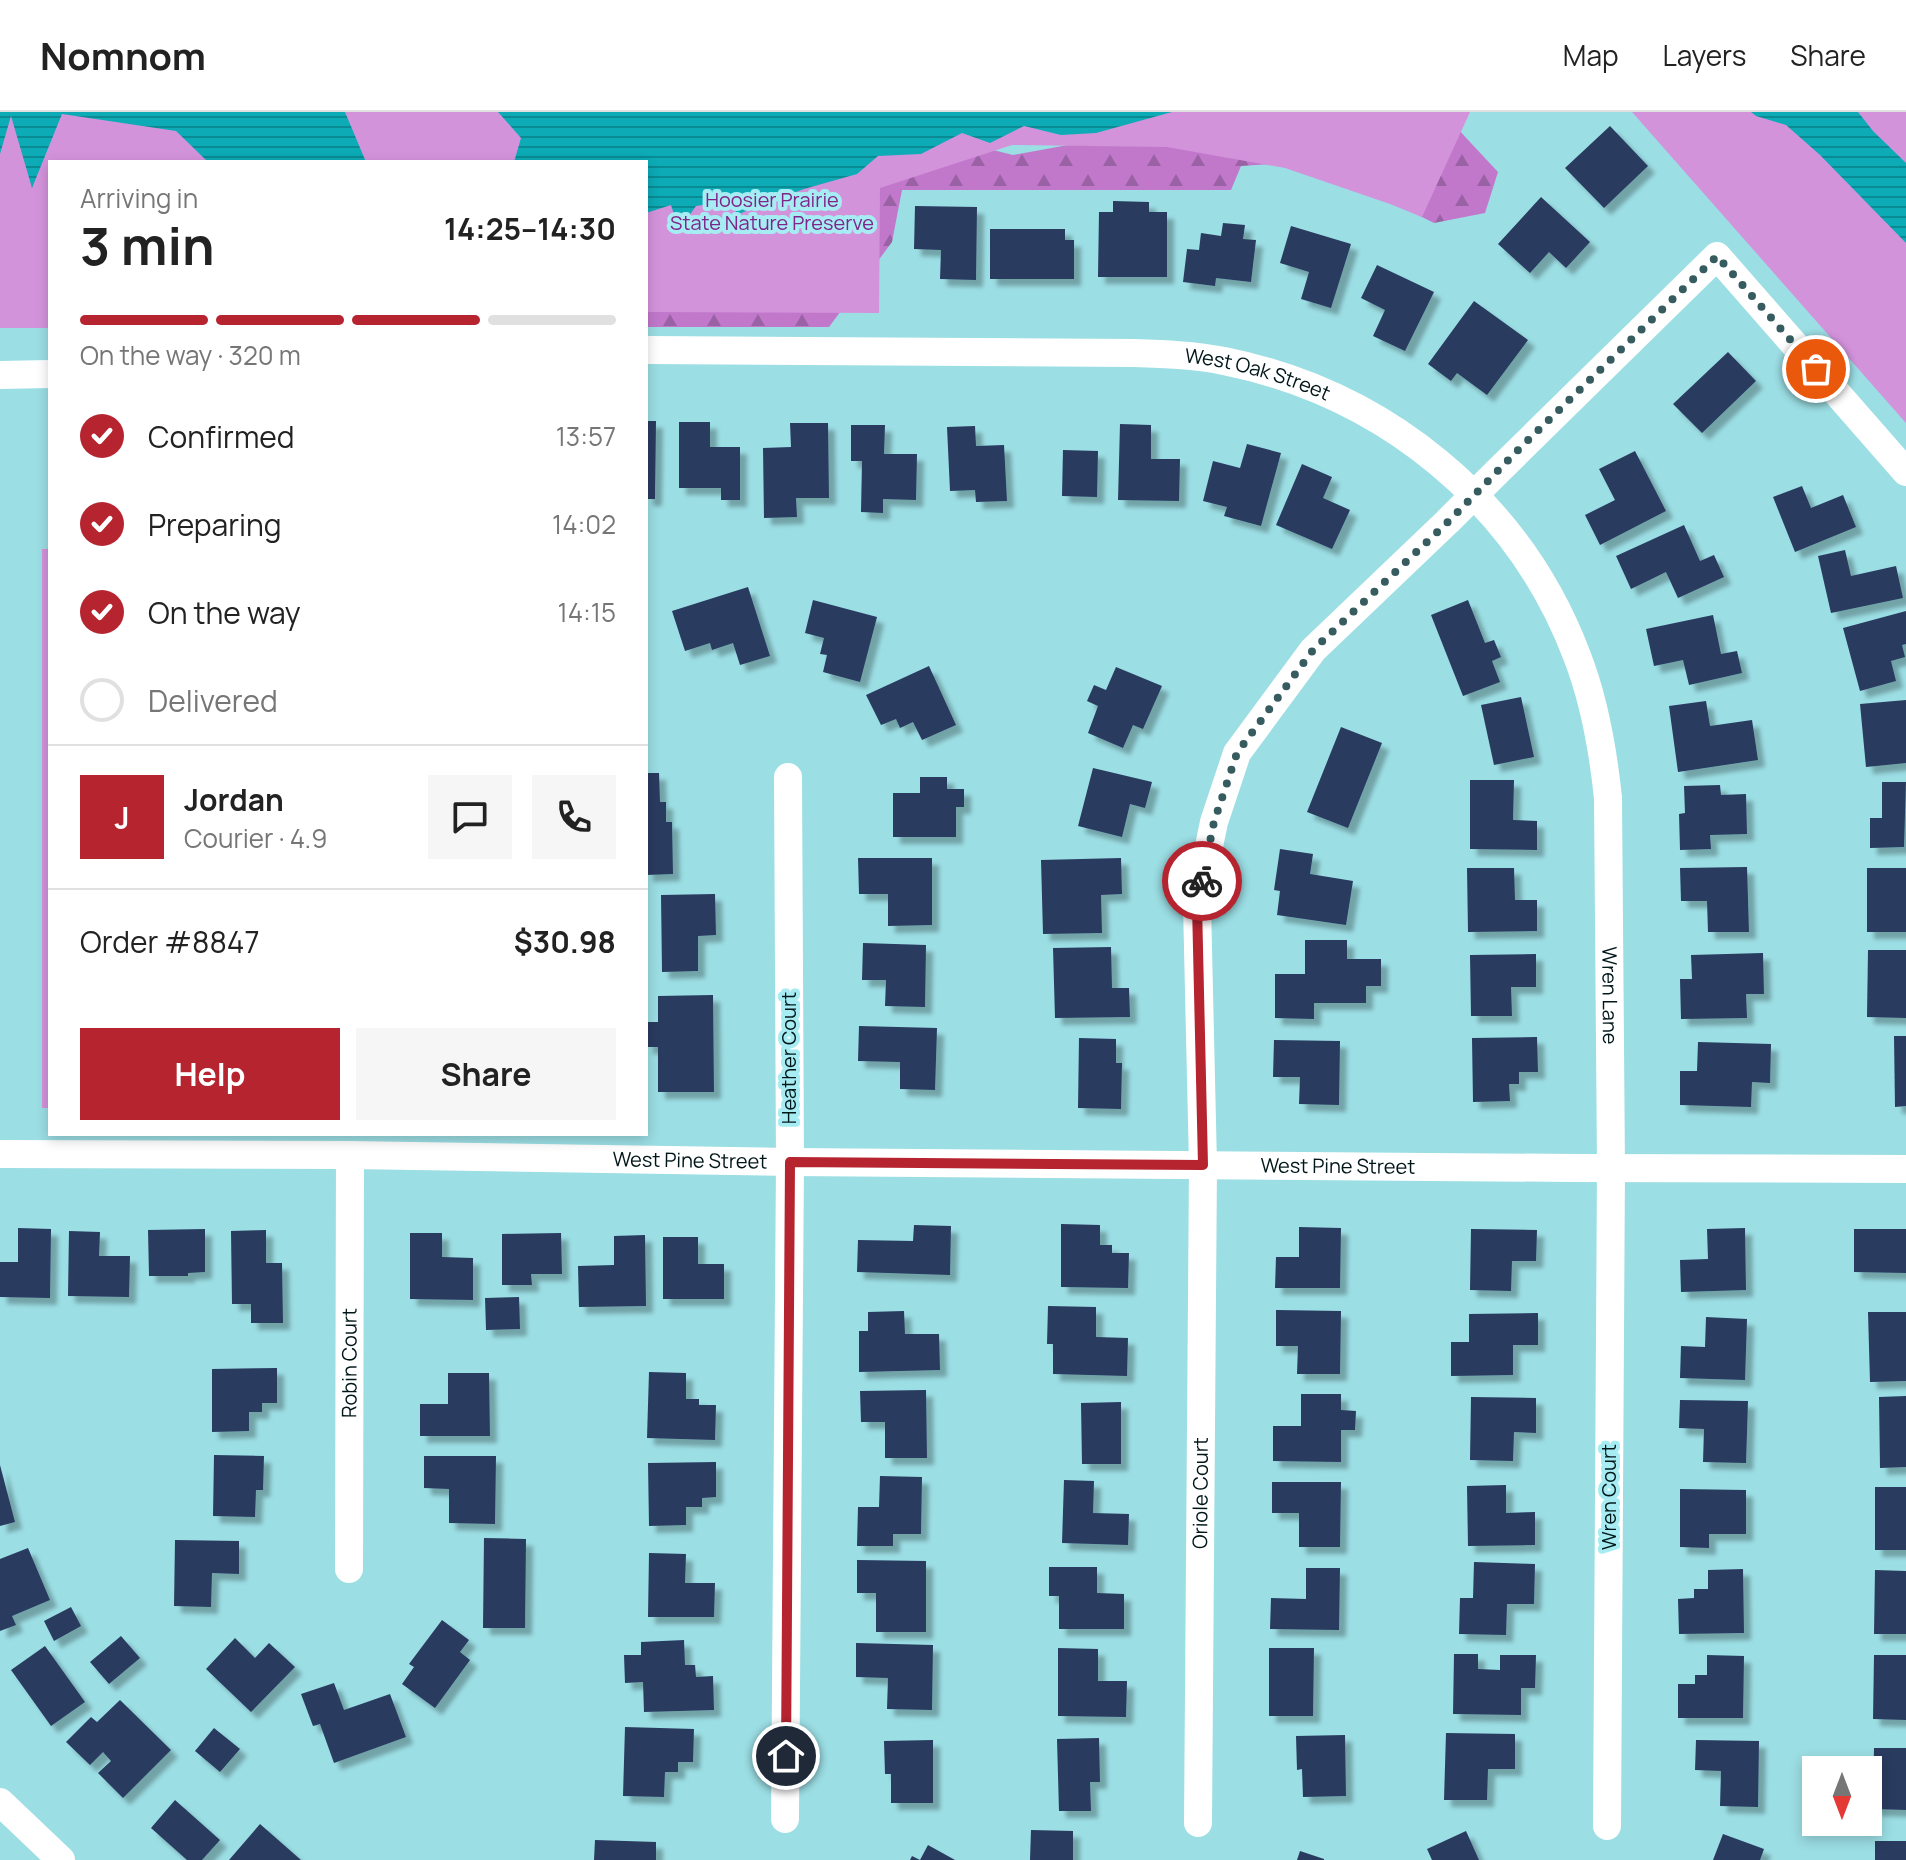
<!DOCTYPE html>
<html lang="en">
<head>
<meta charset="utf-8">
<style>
  body { margin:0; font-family:Manrope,sans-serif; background:#f6f6f6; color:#222; height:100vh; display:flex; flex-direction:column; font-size:30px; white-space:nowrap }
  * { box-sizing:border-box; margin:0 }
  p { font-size:26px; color:#767676 }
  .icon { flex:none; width:44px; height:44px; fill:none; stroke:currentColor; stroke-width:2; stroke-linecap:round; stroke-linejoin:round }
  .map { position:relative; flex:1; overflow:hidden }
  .panel { position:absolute; left:48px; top:48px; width:600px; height:976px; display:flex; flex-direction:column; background:#fff; border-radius:0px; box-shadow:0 4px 12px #0003 }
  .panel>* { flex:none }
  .needle { width:52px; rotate:180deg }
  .fabs { position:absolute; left:1802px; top:1644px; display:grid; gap:16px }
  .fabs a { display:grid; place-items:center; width:80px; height:80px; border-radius:0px; background:#fff; box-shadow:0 4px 12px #0003; font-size:40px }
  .pin { position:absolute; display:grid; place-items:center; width:68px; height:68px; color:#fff; margin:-34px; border:4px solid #fff; border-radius:50%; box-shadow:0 2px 8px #0007 }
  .courier { position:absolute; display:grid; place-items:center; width:80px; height:80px; margin:-40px; border:6px solid #b62430; border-radius:50%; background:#fff; color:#222; box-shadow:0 2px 10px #0007 }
  .headline em { font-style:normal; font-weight:700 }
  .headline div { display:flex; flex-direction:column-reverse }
  .headline { display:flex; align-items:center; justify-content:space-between; height:136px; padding:0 32px }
  h1 { font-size:52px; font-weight:700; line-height:60px }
  .bar { display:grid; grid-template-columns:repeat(4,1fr); gap:12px 8px; align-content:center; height:96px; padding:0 32px }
  .bar i { height:10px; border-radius:6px; background:#e0e0e0 }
  .bar .selected { background:#b62430 }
  .bar p { grid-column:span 4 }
  .line { display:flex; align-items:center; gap:20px; padding:0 32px; border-top:2px solid #e0e0e0 }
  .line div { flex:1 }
  .round { display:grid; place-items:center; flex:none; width:84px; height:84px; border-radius:0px; background:#f6f6f6 }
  ol { padding:0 32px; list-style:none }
  li { display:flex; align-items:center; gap:24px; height:88px }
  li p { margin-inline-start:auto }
  li .icon { padding:8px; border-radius:50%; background:#b62430; color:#fff; stroke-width:4 }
  li:last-child { color:#767676 }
  li i { width:44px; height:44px; border:4px solid #e0e0e0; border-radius:50% }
  .primary-button { display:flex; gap:16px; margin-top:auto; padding:16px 32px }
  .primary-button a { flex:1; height:92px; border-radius:0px; background:#b62430; color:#fff; font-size:32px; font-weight:700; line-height:92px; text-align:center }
  .primary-button a+a { background:#f6f6f6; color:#222 }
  header { display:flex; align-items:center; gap:48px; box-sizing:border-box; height:112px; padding:0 40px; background:#fff; border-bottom:2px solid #e0e0e0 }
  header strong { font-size:38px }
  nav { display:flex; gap:44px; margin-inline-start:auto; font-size:28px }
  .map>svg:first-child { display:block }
</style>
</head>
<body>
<header>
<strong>Nomnom</strong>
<nav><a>Map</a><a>Layers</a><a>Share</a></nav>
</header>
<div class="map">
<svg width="1906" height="1748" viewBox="0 0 1906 1748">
  <defs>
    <pattern id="forest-firs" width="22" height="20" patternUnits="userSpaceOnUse" patternTransform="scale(2)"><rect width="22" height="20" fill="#c178cb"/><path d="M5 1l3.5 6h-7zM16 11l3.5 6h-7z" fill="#9a61a4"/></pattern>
    <pattern id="water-rules" width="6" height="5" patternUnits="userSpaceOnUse" patternTransform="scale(2)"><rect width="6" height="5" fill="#0cabb6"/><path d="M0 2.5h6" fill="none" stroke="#0a8a93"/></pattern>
    <filter id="shadow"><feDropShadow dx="7" dy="7" stdDeviation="2" flood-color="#0004"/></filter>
  </defs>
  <rect width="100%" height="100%" fill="#9bdee4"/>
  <polygon fill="url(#forest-firs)" points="1248,0 1456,15 1498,60 1485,101 1434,111 1380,84 1289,51 1241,54 1231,78 902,78 892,130 829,215 646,215 646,131 961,30 1013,43"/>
  <g fill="#d393db">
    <polygon points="0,0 1470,0 1422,105 1390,92 1285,56 1167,35 1012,33 880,76 879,201 646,200 646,50 50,50 50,216 0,216"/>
    <polygon points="1632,0 1906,0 1906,311"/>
    <rect x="42" y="437" width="8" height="559"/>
  </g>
  <g fill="url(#water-rules)">
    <polygon points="0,0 345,0 366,50 208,50 176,19 62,2 32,76 11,4 0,42"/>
    <polygon points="498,0 1172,0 1096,21 1061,23 1024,14 990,31 962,21 921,42 878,44 857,62 804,77 736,103 735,88 696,94 679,118 671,93 646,101 646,50 514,50 521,26"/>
    <polygon points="1751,0 1858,0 1873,19 1906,51 1906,131 1820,43 1786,13 1756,4"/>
  </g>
  <g fill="#293b60" filter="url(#shadow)">
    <polygon points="1610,14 1648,54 1604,96 1565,56"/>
    <polygon points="1541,85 1590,130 1566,156 1549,140 1530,161 1498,132"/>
    <polygon points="1113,89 1149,90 1149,100 1167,100 1167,165 1098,165 1099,100 1113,100"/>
    <polygon points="915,94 977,95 976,168 940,167 941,138 914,137"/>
    <polygon points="1223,111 1245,113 1243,127 1256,128 1251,170 1216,166 1215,174 1183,170 1187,137 1199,138 1201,121 1221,124"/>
    <polygon points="1291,114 1351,132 1331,196 1301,187 1309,160 1280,151"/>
    <polygon points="990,117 1065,117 1065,128 1074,128 1074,167 990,167"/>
    <polygon points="1377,153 1434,180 1405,239 1373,224 1385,198 1361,186"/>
    <polygon points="1474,189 1528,228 1487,283 1457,261 1451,269 1428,252"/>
    <polygon points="1728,240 1756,269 1702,321 1673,292"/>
    <polygon points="646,309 656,309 655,387 646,387"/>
    <polygon points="679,310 710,310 710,335 740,335 740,388 721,388 721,376 679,376"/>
    <polygon points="790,311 828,311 829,386 796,386 797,405 764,406 763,336 791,335"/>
    <polygon points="1120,312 1151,313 1151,347 1180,347 1179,389 1118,388"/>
    <polygon points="851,313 885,313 884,342 917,342 916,388 883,387 883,401 861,400 862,349 851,349"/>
    <polygon points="975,314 976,334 1004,333 1007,389 976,390 975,378 950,379 947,315"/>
    <polygon points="1247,332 1281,341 1261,414 1224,404 1227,395 1203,389 1213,349 1240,356"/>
    <polygon points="1063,338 1098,339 1097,385 1062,384"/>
    <polygon points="1635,339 1666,399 1600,433 1585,403 1615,388 1599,357"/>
    <polygon points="1302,352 1332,365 1323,386 1350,398 1332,437 1276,413"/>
    <polygon points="1802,374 1811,396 1843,383 1856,415 1795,440 1773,385"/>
    <polygon points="1684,413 1700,449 1714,443 1724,465 1678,486 1666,460 1631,477 1616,444"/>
    <polygon points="1845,438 1851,464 1896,454 1903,486 1831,501 1818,444"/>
    <polygon points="748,475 770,544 740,553 733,531 712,538 710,531 685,539 672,499"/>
    <polygon points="813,488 877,505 860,570 823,560 827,543 820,542 824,526 805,521"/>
    <polygon points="1468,488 1485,531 1494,528 1501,545 1492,549 1500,570 1463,584 1431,503"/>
    <polygon points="1906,499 1906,532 1902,533 1905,545 1891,549 1896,569 1860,579 1843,516"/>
    <polygon points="1713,503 1721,542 1737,539 1742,561 1689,573 1683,548 1654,554 1646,517"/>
    <polygon points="929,554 956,613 922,628 913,610 900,616 896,607 881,613 866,583"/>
    <polygon points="1116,555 1162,574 1143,617 1133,613 1123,636 1088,621 1098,594 1087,589 1094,573 1106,578"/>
    <polygon points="1521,585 1534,645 1494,653 1481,593"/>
    <polygon points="1906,588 1906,651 1866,655 1860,592"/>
    <polygon points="1706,589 1710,614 1752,608 1758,648 1678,660 1669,594"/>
    <polygon points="1341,615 1382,631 1348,716 1307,700"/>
    <polygon points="1093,656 1152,670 1145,696 1130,692 1122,725 1078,714"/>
    <polygon points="646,661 659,661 660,690 666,690 666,710 672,710 673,762 646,763"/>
    <polygon points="920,665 947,665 947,677 964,677 964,695 956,695 956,725 893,725 893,681 920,681"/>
    <polygon points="1470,668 1514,668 1513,708 1537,709 1537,738 1470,737"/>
    <polygon points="1882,670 1906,670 1904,735 1870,736 1870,706 1882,706"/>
    <polygon points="1720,673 1721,683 1746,682 1747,722 1710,723 1711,737 1680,738 1679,702 1685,701 1684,674"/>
    <polygon points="1280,737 1313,742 1310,762 1353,769 1346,813 1277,803 1280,779 1274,778"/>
    <polygon points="858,746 932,746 932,813 888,814 888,782 859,782"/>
    <polygon points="1121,746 1122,782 1101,783 1102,821 1043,822 1041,748"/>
    <polygon points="1747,755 1749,820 1708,820 1707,789 1681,789 1680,756"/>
    <polygon points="1467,756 1514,756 1515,788 1537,788 1537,819 1468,820"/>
    <rect x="1867" y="756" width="39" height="64"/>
    <polygon points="715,782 716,823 698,824 698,859 662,860 661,783"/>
    <polygon points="1305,828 1347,828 1347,847 1381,847 1381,874 1366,874 1366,891 1314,891 1314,907 1275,906 1275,862 1305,862"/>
    <polygon points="863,831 926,833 925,895 885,894 886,868 862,868"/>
    <polygon points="1111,835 1112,876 1129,876 1130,905 1055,906 1053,836"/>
    <polygon points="1868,838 1906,838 1906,906 1867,905"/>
    <polygon points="1763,841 1764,882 1746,882 1747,906 1681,907 1680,867 1692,867 1691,843"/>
    <polygon points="1536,842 1536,875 1511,875 1512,904 1471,904 1470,843"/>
    <polygon points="713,883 714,980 658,980 658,935 646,935 646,910 658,910 658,884"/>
    <polygon points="859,914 937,916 935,978 900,977 900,950 858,949"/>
    <polygon points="1894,924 1906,924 1906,994 1895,995"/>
    <polygon points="1537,925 1538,960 1519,960 1519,972 1509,972 1510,989 1473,990 1472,926"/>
    <polygon points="1079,926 1116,927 1116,951 1122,951 1121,997 1078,996"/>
    <polygon points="1274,928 1340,929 1339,993 1299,992 1300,965 1273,965"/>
    <polygon points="1698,930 1771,932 1770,971 1752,970 1751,995 1680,993 1680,959 1697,959"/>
    <polygon points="1061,1112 1100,1113 1100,1133 1112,1133 1112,1141 1129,1141 1128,1176 1061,1175"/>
    <polygon points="914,1113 951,1114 950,1163 857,1160 858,1128 913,1129"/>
    <polygon points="1299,1115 1341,1116 1340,1176 1275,1176 1276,1145 1299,1145"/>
    <polygon points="18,1116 51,1117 50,1186 0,1185 0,1150 18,1150"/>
    <polygon points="1745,1116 1746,1178 1681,1180 1680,1148 1708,1147 1707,1117"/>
    <polygon points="205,1117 205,1160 188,1161 188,1164 149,1164 148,1118"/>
    <polygon points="1471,1117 1537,1118 1536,1149 1512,1149 1511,1179 1470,1178"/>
    <polygon points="1854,1117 1906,1117 1906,1161 1854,1160"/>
    <polygon points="266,1118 266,1151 282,1151 283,1211 251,1211 251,1192 232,1192 231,1119"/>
    <polygon points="69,1119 100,1120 99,1144 130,1144 129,1185 68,1184"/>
    <polygon points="410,1121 442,1121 442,1145 473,1146 473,1188 410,1187"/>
    <polygon points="561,1121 562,1162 531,1162 532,1173 502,1173 502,1122"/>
    <polygon points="645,1123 646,1194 579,1195 578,1154 614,1153 614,1124"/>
    <polygon points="663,1125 698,1125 698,1152 724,1152 724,1187 663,1187"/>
    <polygon points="519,1185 520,1217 486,1218 485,1186"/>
    <polygon points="1048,1194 1096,1195 1096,1225 1128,1226 1127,1264 1053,1262 1053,1232 1047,1232"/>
    <polygon points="1276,1198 1341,1199 1340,1262 1297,1262 1298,1234 1276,1234"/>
    <polygon points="904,1199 905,1222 939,1222 940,1258 859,1260 859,1219 868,1219 868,1200"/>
    <polygon points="1868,1200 1906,1200 1906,1269 1870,1270"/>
    <polygon points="1538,1201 1538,1233 1513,1233 1513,1263 1451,1264 1451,1230 1469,1230 1469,1202"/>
    <polygon points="1706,1205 1747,1207 1745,1268 1680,1266 1681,1234 1705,1235"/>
    <polygon points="277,1256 277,1291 262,1291 262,1300 249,1300 249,1319 212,1320 212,1257"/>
    <polygon points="649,1260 686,1261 686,1287 699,1287 699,1293 716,1293 715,1328 647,1326"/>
    <polygon points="448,1261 489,1261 490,1324 420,1324 420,1292 448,1292"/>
    <polygon points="926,1278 927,1346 885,1346 885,1310 861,1310 860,1279"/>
    <polygon points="1301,1282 1341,1282 1341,1298 1356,1299 1355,1318 1341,1318 1341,1350 1273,1349 1273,1314 1301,1314"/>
    <polygon points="1906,1284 1906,1355 1880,1356 1879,1285"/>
    <polygon points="1471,1285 1536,1286 1536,1321 1514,1320 1513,1349 1470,1348"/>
    <polygon points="1680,1288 1748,1289 1746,1351 1703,1350 1704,1317 1679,1316"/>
    <polygon points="1121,1290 1121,1352 1082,1352 1081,1291"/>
    <polygon points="214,1343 264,1344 263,1378 256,1378 255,1405 213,1404"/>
    <polygon points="424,1344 496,1344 495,1412 449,1411 449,1377 424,1376"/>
    <polygon points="716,1350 716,1385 702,1386 702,1395 686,1395 686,1413 649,1414 648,1351"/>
    <polygon points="0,1353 15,1410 0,1414"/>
    <polygon points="880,1364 922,1365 921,1422 893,1422 893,1434 857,1434 858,1395 879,1395"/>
    <polygon points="1064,1368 1094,1369 1093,1401 1129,1402 1128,1433 1062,1431"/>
    <polygon points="1272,1370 1341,1370 1340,1435 1299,1435 1299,1401 1272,1401"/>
    <polygon points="1506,1373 1506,1401 1535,1400 1535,1433 1468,1434 1467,1374"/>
    <rect x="1875" y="1375" width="31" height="63"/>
    <polygon points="1680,1377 1746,1378 1746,1422 1709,1422 1709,1436 1680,1435"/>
    <polygon points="484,1426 526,1427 525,1516 483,1516"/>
    <polygon points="175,1428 239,1429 239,1462 212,1461 211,1495 174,1494"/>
    <polygon points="28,1436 50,1488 12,1504 16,1513 0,1519 0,1447"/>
    <polygon points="649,1441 686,1442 685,1471 715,1471 714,1505 648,1505"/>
    <polygon points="857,1448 926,1449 926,1520 876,1520 876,1481 857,1481"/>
    <polygon points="1474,1450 1535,1452 1534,1492 1507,1492 1506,1523 1459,1522 1460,1486 1473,1486"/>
    <polygon points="1049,1455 1097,1455 1097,1481 1124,1482 1124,1517 1059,1517 1059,1484 1049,1484"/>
    <polygon points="1306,1456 1340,1456 1339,1518 1270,1517 1271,1486 1306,1487"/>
    <polygon points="1743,1457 1744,1521 1679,1522 1678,1487 1694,1486 1694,1477 1708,1477 1708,1458"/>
    <polygon points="1875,1458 1906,1459 1906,1522 1874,1522"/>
    <polygon points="71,1495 81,1514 54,1529 44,1509"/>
    <polygon points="442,1508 469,1528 460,1540 470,1548 435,1596 402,1572 414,1555 409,1552"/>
    <polygon points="121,1524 140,1546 109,1572 90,1550"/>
    <polygon points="235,1526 255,1546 269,1531 295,1555 251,1600 206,1557"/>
    <polygon points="684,1528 685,1553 695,1553 696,1565 713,1564 714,1598 644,1600 643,1570 625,1571 624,1543 641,1543 641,1530"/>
    <polygon points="856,1531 933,1533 932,1598 887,1597 888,1566 856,1565"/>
    <polygon points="45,1534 85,1590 51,1614 11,1558"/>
    <polygon points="1058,1536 1098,1537 1098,1569 1127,1569 1126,1605 1058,1604"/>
    <polygon points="1269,1536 1314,1536 1313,1604 1269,1604"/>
    <polygon points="1454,1542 1478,1542 1478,1557 1500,1558 1500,1543 1536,1543 1535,1576 1521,1576 1521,1603 1453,1602"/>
    <polygon points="1707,1543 1744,1544 1743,1606 1678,1606 1678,1572 1695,1572 1695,1563 1707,1563"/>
    <polygon points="1874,1543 1906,1543 1906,1608 1873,1607"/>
    <polygon points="334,1571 344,1598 390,1582 406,1625 334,1651 320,1612 313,1614 301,1582"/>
    <polygon points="120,1588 171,1638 123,1686 98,1661 111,1649 103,1640 90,1653 66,1630 91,1605 97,1610"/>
    <polygon points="625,1615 694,1617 693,1650 678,1650 678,1660 665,1660 664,1685 623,1684"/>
    <polygon points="214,1616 240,1637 220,1660 195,1639"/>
    <polygon points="1446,1621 1515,1622 1515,1657 1488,1657 1487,1688 1444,1688"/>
    <polygon points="1345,1623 1346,1684 1303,1685 1302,1657 1297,1658 1296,1624"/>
    <polygon points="1099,1626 1100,1670 1090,1670 1091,1699 1059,1699 1057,1627"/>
    <polygon points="933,1628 933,1691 891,1691 891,1662 885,1662 884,1629"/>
    <polygon points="1696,1628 1759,1629 1758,1695 1720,1694 1721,1659 1695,1658"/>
    <polygon points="1874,1636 1906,1636 1906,1698 1873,1697"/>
    <polygon points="175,1688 220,1728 202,1748 187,1748 151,1716"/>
    <polygon points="260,1712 301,1748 229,1748"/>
    <polygon points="1031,1718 1073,1719 1073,1748 1030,1748"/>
    <polygon points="1466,1719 1479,1748 1432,1748 1427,1737"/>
    <polygon points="1723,1722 1764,1737 1760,1748 1713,1748"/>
    <polygon points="595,1728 656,1730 656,1748 594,1748"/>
    <rect x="1875" y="1729" width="31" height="19"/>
    <polygon points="928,1733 955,1748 910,1748 912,1744 920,1748"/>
    <polygon points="1300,1739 1324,1747 1324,1748 1297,1748"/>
  </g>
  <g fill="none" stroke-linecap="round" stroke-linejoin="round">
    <g stroke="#fff" stroke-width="28">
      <path id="s1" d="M646,238L1133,241C1163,242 1194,243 1224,249C1384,281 1519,390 1577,544C1595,590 1603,638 1608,686L1611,1056L1607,1714"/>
      <polyline points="0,263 50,262"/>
      <path id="s2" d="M0,1042L350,1043L790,1050L1575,1056L1906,1057"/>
      <path id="s3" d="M349,1457L350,1043"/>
      <polyline points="0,1690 61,1748"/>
      <polyline points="785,1707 790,1050 788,665"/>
      <path id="s4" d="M1198,1711L1203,1053L1197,793L1214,710L1237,641L1313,538L1447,410L1498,359L1717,144L1906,360"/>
    </g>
  </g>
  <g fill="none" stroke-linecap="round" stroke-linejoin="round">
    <polyline stroke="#365c60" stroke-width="8" stroke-dasharray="0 14.4" points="1202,769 1214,710 1237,641 1313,538 1450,408 1519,337 1717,144 1816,257"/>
    <polyline stroke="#b62430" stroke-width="10" points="786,1644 790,1050 1203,1053 1197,793 1202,769"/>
  </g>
  <g text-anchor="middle" stroke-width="8" stroke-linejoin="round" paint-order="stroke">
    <g font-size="20" fill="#7e258a" stroke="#a7ecf2">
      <text x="772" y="95">Hoosier Prairie<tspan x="772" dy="23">State Nature Preserve</tspan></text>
    </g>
    <g font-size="20" fill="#001619" stroke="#a7ecf2">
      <text dy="7" stroke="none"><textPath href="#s1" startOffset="614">West Oak Street</textPath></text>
      <text dy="7" stroke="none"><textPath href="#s1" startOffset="1402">Wren Lane</textPath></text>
      <text transform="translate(789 946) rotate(-90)" y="7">Heather Court</text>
      <text dy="7" stroke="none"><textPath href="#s2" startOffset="690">West Pine Street</textPath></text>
      <text dy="7" stroke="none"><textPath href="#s2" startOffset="1338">West Pine Street</textPath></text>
      <text dy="7" stroke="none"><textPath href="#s3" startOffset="206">Robin Court</textPath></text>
      <text dy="7" stroke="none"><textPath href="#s4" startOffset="330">Oriole Court</textPath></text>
      <text transform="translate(1609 1385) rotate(-90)" y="7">Wren Court</text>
    </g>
  </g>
</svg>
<div class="fabs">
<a><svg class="needle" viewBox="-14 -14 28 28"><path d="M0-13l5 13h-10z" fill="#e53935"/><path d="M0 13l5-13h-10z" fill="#767676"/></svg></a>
</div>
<div class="pin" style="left:1816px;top:257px;background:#ea580c"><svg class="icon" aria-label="bag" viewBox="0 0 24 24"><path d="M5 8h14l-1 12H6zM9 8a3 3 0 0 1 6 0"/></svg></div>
<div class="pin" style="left:786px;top:1644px;background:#1f2937"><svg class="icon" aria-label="home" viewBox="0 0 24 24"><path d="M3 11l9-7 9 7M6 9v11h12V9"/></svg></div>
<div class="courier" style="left:1202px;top:769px"><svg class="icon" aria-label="bike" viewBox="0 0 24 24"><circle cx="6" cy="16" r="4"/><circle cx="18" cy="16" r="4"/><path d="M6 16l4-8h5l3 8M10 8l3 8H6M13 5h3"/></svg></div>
<section class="panel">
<div class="headline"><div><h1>3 min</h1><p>Arriving in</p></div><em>14:25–14:30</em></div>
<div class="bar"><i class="selected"></i><i class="selected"></i><i class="selected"></i><i></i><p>On the way · 320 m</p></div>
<ol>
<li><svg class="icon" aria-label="check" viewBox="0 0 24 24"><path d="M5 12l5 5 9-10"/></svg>Confirmed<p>13:57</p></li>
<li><svg class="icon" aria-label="check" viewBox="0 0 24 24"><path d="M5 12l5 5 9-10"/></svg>Preparing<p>14:02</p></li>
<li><svg class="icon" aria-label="check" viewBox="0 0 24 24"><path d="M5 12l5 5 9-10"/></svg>On the way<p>14:15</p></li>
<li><i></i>Delivered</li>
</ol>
<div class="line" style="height:144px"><b class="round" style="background:#b62430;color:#fff">J</b><div><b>Jordan</b><p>Courier · 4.9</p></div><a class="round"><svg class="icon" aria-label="chat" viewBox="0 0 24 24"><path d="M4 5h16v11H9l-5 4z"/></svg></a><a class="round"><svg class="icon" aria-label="phone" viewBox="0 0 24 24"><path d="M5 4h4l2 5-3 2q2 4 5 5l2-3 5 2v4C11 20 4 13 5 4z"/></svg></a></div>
<div class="line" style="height:104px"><div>Order #8847</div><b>$30.98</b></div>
<div class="primary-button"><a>Help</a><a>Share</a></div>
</section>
</div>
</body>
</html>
